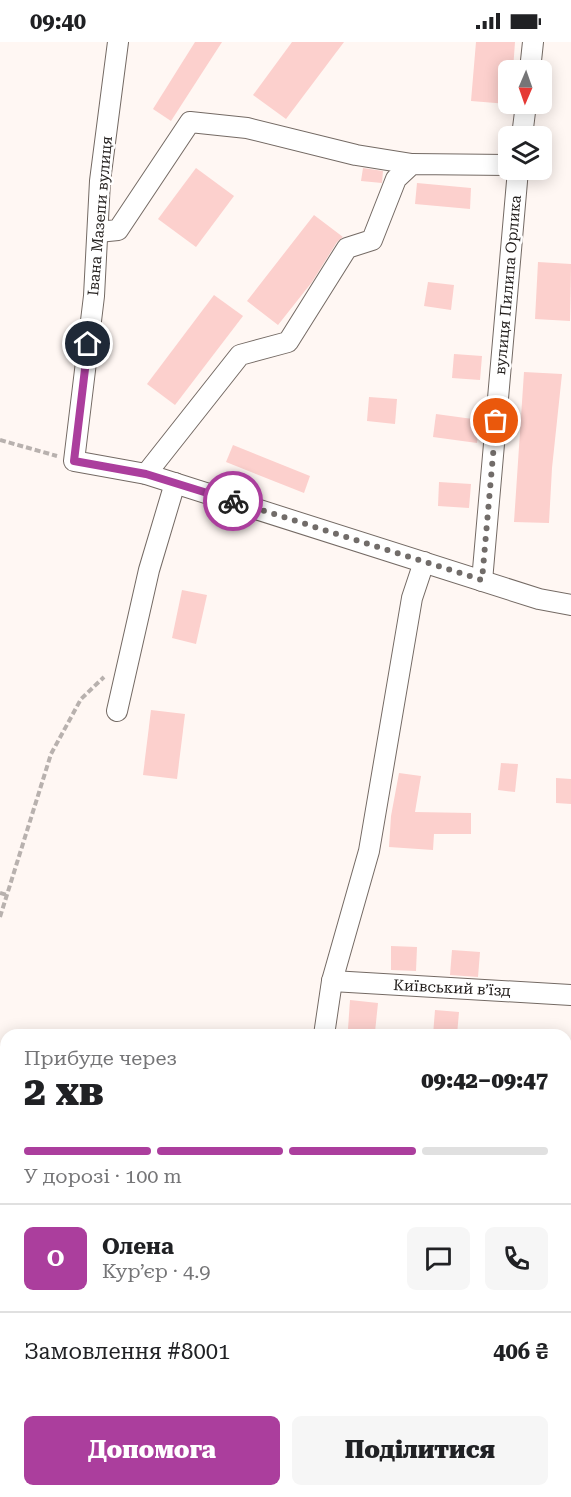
<!DOCTYPE html>
<html lang="uk">
<head>
<meta charset="utf-8">
<style>
  body { margin:0; font-family:"Roboto Serif",serif; background:#f6f6f6; color:#202124; height:100vh; display:flex; flex-direction:column; font-size:22px; white-space:nowrap }
  * { box-sizing:border-box; margin:0 }
  p { font-size:20px; color:#757577 }
  .icon { flex:none; width:33px; height:33px; fill:none; stroke:currentColor; stroke-width:2; stroke-linecap:round; stroke-linejoin:round }
  .map { position:relative; flex:1; overflow:hidden }
  .panel { position:absolute; left:0px; top:987px; width:572px; height:468px; display:flex; flex-direction:column; background:#fff; border-radius:18px 18px 0 0; box-shadow:0 3px 15px #0003 }
  .panel>* { flex:none }
  .needle { width:39px; rotate:182deg }
  .tools { position:absolute; left:498px; top:18px; display:grid; gap:12px }
  .tools a { display:grid; place-items:center; width:54px; height:54px; border-radius:9px; background:#fff; box-shadow:0 3px 15px #0003; font-size:30px }
  .pin { position:absolute; display:grid; place-items:center; width:51px; height:51px; color:#fff; margin:-26px; border:3px solid #fff; border-radius:50%; box-shadow:0 2px 6px #0007 }
  .courier { position:absolute; display:grid; place-items:center; width:60px; height:60px; margin:-30px; border:4px solid #ab3e9d; border-radius:50%; background:#fff; color:#222; box-shadow:0 2px 8px #0007 }
  .headline em { font-style:normal; font-weight:800 }
  .headline div { display:flex; flex-direction:column-reverse }
  .headline { display:flex; align-items:center; justify-content:space-between; height:102px; padding:0 24px }
  h1 { font-size:39px; font-weight:800; line-height:45px }
  .bar { display:grid; grid-template-columns:repeat(4,1fr); gap:9px 6px; align-content:center; height:72px; padding:0 24px }
  .bar i { height:8px; border-radius:4px; background:#e0e0e0 }
  .bar .current { background:#ab3e9d }
  .bar p { grid-column:span 4 }
  .line { display:flex; align-items:center; gap:15px; padding:0 24px; border-top:2px solid #e0e0e0 }
  .line div { flex:1 }
  .round { display:grid; place-items:center; flex:none; width:63px; height:63px; border-radius:9px; background:#f6f6f6 }
  .action { display:flex; gap:12px; margin-top:auto; padding:12px 24px }
  .action a { flex:1; height:69px; border-radius:9px; background:#ab3e9d; color:#fff; font-size:24px; font-weight:800; line-height:69px; text-align:center }
  .action a+a { background:#f6f6f6; color:#202124 }
  .status { display:flex; justify-content:space-between; align-items:center; height:42px; padding:0 30px; background:#fff; direction:ltr }
  .status svg { height:16px; fill:currentColor }
  .map>svg:first-child { display:block }
</style>
</head>
<body>
<div class="status"><b>09:40</b><svg viewBox="0 0 49 12"><path d="M0 12V9h3v3zM5 12V6h3v6zM10 12V3h3v9zM15 12V0h3v12zM26 1h20v11H26zM47 4h2v5h-2z"/></svg></div>
<div class="map">
<svg width="571" height="1455" viewBox="0 0 571 1455">
  <rect width="100%" height="100%" fill="#fff7f3"/>
  <g fill="#fcd0cd">
    <polygon points="195,0 222,0 171,79 153,67"/>
    <polygon points="292,0 344,0 286,77 253,53"/>
    <polygon points="476,0 515,0 513,28 508,28 508,62 471,59"/>
    <polygon points="196,126 234,154 196,205 158,177"/>
    <polygon points="363,126 383,129 382,141 361,139"/>
    <polygon points="417,141 471,146 470,167 415,162"/>
    <polygon points="314,173 343,195 337,200 312,240 278,283 247,259"/>
    <polygon points="538,220 571,222 570,279 535,277"/>
    <polygon points="428,240 454,243 451,268 424,264"/>
    <polygon points="214,253 243,274 175,363 147,342"/>
    <polygon points="454,312 482,314 480,338 452,336"/>
    <polygon points="524,330 562,332 552,426 549,481 514,480"/>
    <polygon points="369,355 397,357 395,382 367,379"/>
    <polygon points="436,372 480,378 477,401 433,395"/>
    <polygon points="233,403 310,434 304,451 226,420"/>
    <polygon points="439,440 471,442 469,466 438,464"/>
    <polygon points="182,548 207,553 196,602 172,596"/>
    <polygon points="151,668 185,672 177,737 143,733"/>
    <polygon points="501,721 518,722 515,750 498,748"/>
    <polygon points="399,731 421,734 415,770 471,771 471,792 434,792 433,808 389,805 391,774"/>
    <polygon points="556,736 571,737 571,762 556,761"/>
    <polygon points="391,904 417,905 416,929 391,928"/>
    <polygon points="452,908 480,910 478,935 450,933"/>
    <polygon points="350,958 378,961 375,990 348,987"/>
    <polygon points="435,968 459,970 457,993 433,993"/>
  </g>
  <g fill="none" stroke-linecap="round" stroke-linejoin="round">
    <defs>
      <g id="minor">
        <polyline points="118,0 100,139 94,254 74,419 146,432 539,557 571,563"/>
        <polyline points="530,28 533,0"/>
        <polyline points="522,94 526,62"/>
        <polyline points="98,190 118,188 190,80 247,86 356,113 412,122"/>
        <polyline points="146,432 240,313 288,300 347,206 372,198 396,137 412,122 508,123"/>
        <polyline points="482,539 518,128"/>
        <polyline points="117,669 149,528 175,441"/>
        <polyline points="332,939 571,953"/>
        <polyline points="324,993 332,939 369,809 412,556 424,520"/>
        <polyline points="566,1282 571,1259"/>
        <polyline points="566,1374 571,1374"/>
        <polyline points="232,1455 233,1449"/>
        <polyline points="412,1455 432,1449"/>
      </g>
    </defs>
    <use href="#minor" stroke="#746a64" stroke-width="22"/>
    <g stroke="#b8b1ae" stroke-width="4" stroke-dasharray="6 3" stroke-linecap="butt">
      <polyline points="0,398 57,414"/>
      <polyline points="0,851 7,853"/>
      <polyline points="0,875 51,712 81,657 104,635"/>
    </g>
    <use href="#minor" stroke="#fff" stroke-width="20"/>
  </g>
  <g fill="none" stroke-linecap="round" stroke-linejoin="round">
    <polyline stroke="#716c69" stroke-width="6" stroke-dasharray="0 10.8" points="233,459 482,538 496,379"/>
    <polyline stroke="#ab3e9d" stroke-width="8" points="88,302 74,419 146,432 233,459"/>
  </g>
  <g text-anchor="middle" stroke-width="5" stroke-linejoin="round" paint-order="stroke">
    <g font-size="15" fill="#25211f" stroke="#fff">
      <text transform="translate(100 174) rotate(-85)" y="5">Івана Мазепи вулиця</text>
      <text transform="translate(508 243) rotate(-85)" y="5">вулиця Пилипа Орлика</text>
      <text transform="translate(452 946) rotate(3)" y="5">Київський в’їзд</text>
    </g>
  </g>
</svg>
<div class="tools">
<a><svg class="needle" viewBox="-14 -14 28 28"><path d="M0-13l5 13h-10z" fill="#e53935"/><path d="M0 13l5-13h-10z" fill="#757577"/></svg></a>
<a><svg class="icon" aria-label="layers" viewBox="0 0 24 24"><path d="M12 4l9 5-9 5-9-5zM3 14l9 5 9-5"/></svg></a>
</div>
<div class="pin" style="left:496px;top:379px;background:#ea580c"><svg class="icon" aria-label="bag" viewBox="0 0 24 24"><path d="M5 8h14l-1 12H6zM9 8a3 3 0 0 1 6 0"/></svg></div>
<div class="pin" style="left:88px;top:302px;background:#1f2937"><svg class="icon" aria-label="home" viewBox="0 0 24 24"><path d="M3 11l9-7 9 7M6 9v11h12V9"/></svg></div>
<div class="courier" style="left:233px;top:459px"><svg class="icon" aria-label="bike" viewBox="0 0 24 24"><circle cx="6" cy="16" r="4"/><circle cx="18" cy="16" r="4"/><path d="M6 16l4-8h5l3 8M10 8l3 8H6M13 5h3"/></svg></div>
<section class="panel">
<div class="headline"><div><h1>2 хв</h1><p>Прибуде через</p></div><em>09:42–09:47</em></div>
<div class="bar"><i class="current"></i><i class="current"></i><i class="current"></i><i></i><p>У дорозі · 100 m</p></div>
<div class="line" style="height:108px"><b class="round" style="background:#ab3e9d;color:#fff">О</b><div><b>Олена</b><p>Кур’єр · 4.9</p></div><a class="round"><svg class="icon" aria-label="chat" viewBox="0 0 24 24"><path d="M4 5h16v11H9l-5 4z"/></svg></a><a class="round"><svg class="icon" aria-label="phone" viewBox="0 0 24 24"><path d="M5 4h4l2 5-3 2q2 4 5 5l2-3 5 2v4C11 20 4 13 5 4z"/></svg></a></div>
<div class="line" style="height:78px"><div>Замовлення #8001</div><b>406 ₴</b></div>
<div class="action"><a>Допомога</a><a>Поділитися</a></div>
</section>
</div>
</body>
</html>
